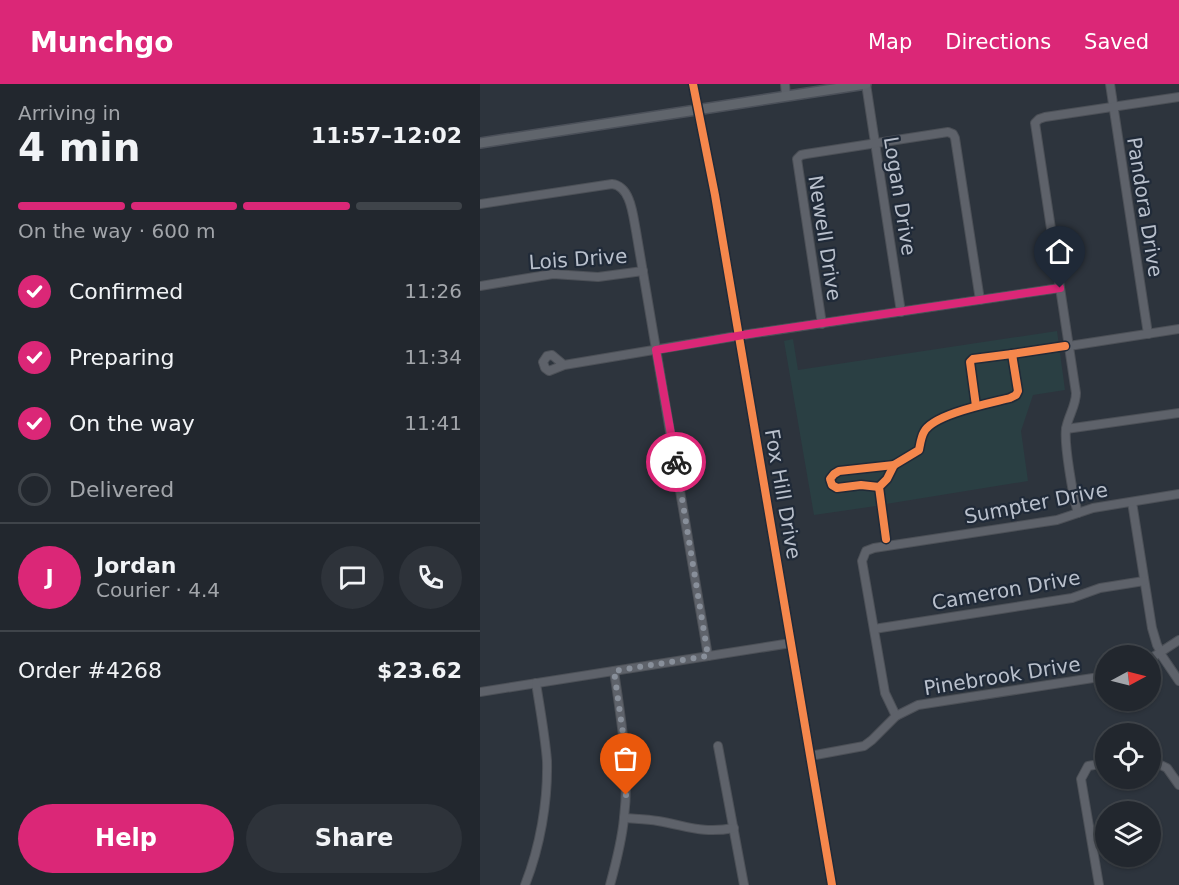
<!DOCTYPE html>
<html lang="en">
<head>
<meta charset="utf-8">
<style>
  body { margin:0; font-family:"DejaVu Sans",sans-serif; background:#2e333a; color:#f1f3f6; height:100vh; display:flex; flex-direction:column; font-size:22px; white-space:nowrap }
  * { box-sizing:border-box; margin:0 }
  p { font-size:20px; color:#a2a5aa }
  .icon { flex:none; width:33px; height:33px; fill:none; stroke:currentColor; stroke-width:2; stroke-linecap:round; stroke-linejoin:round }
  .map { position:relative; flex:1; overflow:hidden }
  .details { display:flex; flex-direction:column; background:#22272e; width:480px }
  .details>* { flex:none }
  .needle { width:39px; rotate:83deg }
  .tools { position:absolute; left:615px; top:561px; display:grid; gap:12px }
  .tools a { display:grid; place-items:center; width:66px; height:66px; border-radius:50%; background:#22272e; box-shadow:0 2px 4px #0004,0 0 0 2px #3f444a; font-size:30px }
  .pin { position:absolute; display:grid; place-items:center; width:51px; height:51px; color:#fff; margin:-62px -26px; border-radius:50% 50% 50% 0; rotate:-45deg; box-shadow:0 0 6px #0007 }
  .pin .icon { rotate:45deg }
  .courier { position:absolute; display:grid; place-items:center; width:60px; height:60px; margin:-30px; border:4px solid #db2777; border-radius:50%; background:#fff; color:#222; box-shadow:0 2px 8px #0007 }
  .head em { font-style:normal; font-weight:700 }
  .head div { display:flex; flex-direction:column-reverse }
  .head { display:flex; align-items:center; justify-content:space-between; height:102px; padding:0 18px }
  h1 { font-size:39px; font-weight:700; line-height:45px }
  .bar { display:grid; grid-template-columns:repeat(4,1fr); gap:9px 6px; align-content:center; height:72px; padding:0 18px }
  .bar i { height:8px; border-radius:4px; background:#3f444a }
  .bar .active { background:#db2777 }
  .bar p { grid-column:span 4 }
  .line { display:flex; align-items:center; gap:15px; padding:0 18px; border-top:2px solid #3f444a }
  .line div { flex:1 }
  .round { display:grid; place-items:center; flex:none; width:63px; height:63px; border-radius:32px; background:#2e333a }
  ol { padding:0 18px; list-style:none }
  li { display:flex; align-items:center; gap:18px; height:66px }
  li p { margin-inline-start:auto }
  li .icon { padding:6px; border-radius:50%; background:#db2777; color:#fff; stroke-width:4 }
  li:last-child { color:#a2a5aa }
  li i { width:33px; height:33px; border:3px solid #3f444a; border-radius:50% }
  .action { display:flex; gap:12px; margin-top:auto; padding:12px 18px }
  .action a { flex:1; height:69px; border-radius:36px; background:#db2777; color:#fff; font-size:24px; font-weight:700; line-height:69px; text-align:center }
  .action a+a { background:#2e333a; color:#f1f3f6 }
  header { display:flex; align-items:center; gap:36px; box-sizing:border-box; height:84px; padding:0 30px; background:#db2777; color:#fff }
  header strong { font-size:28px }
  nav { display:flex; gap:33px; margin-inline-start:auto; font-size:21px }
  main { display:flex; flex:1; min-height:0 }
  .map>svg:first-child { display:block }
</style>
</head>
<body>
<header>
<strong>Munchgo</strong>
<nav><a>Map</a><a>Directions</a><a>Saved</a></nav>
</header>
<main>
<section class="details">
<div class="head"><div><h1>4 min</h1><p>Arriving in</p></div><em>11:57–12:02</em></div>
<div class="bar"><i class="active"></i><i class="active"></i><i class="active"></i><i></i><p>On the way · 600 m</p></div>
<ol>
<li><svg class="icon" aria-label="check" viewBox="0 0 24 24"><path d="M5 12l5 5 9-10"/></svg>Confirmed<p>11:26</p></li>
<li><svg class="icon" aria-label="check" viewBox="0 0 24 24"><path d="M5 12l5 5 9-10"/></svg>Preparing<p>11:34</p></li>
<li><svg class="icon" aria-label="check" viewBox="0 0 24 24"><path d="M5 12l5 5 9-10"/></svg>On the way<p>11:41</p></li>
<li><i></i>Delivered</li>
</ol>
<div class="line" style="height:108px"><b class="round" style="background:#db2777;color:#fff">J</b><div><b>Jordan</b><p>Courier · 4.4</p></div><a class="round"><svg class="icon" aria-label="chat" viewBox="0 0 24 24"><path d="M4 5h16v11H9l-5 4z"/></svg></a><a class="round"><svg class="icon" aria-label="phone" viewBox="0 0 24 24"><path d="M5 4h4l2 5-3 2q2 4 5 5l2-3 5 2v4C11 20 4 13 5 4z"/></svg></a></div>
<div class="line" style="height:78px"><div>Order #4268</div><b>$23.62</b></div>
<div class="action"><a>Help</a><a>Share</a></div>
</section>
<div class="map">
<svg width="699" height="801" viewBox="0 0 699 801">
  <rect width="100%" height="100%" fill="#2d343d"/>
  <polygon fill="#2a3f43" points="577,247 585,306 553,311 541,347 548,397 406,420 411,453 401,455 396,422 334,431 304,257 313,255 318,286"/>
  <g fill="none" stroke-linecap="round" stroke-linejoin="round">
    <defs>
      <g id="minor">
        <polyline points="213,0 235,111 352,801"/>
        <polyline points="305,0 306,12"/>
        <polyline points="386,0 421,228"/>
        <polyline points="630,0 668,250"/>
        <path d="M0,120L132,100C151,102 153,132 156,147L228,572"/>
        <polyline points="0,202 73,190 118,193 163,187"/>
        <polyline points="342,240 317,75 321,71 326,70 468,48 473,50 475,54 500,216"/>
        <polyline points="589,262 699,245"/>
        <polyline points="84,281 69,287 65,284 63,278 67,272 72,271 84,281 269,250 580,204"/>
        <polyline points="586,345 699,329"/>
        <polyline points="652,418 672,544 677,561 681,568"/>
        <path d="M598,429C593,413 584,360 586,345C588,332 596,322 596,309L555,39L559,35L565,33L699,13"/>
        <polyline points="394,545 592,514 620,504 664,497"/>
        <polyline points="680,569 699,597"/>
        <polyline points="670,575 699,556"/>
        <polyline points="0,608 311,559"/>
        <polyline points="416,632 405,609 382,477 386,467 394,464 577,436 613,424 699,410"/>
        <polyline points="238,662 264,801"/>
        <polyline points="330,672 384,662 392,656 416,632 438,621 626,592"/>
        <polyline points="670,676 687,684 699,701"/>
        <path d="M144,734C156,735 167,735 178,737C208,742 222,750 254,744"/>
        <path d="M45,801C60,763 68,718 67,677C65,651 60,625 56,599"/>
        <path d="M130,801C136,779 142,756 144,734C150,685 141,635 134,587"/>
        <polyline points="619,801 601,695 608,682 626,679"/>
      </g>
      <polyline id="major" points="0,59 386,0"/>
    </defs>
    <use href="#minor" stroke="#4c5057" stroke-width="10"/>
    <use href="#major" stroke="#4b5059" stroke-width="12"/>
    <use href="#minor" stroke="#5e626a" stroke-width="8"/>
    <use href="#major" stroke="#60656c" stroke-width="9"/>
    <defs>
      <g id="cycleway">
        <polyline points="213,0 235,111 352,801"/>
        <polyline points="496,322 490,278 493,275 532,270"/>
        <polyline points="399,403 381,401 357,404 352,401 350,395 354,390 359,387 414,381"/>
        <path d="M406,455L399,403L407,395L414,381L439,366C440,361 441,353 444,348C453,330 511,319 530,314L536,311L538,307L532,270L585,262"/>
      </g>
    </defs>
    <use href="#cycleway" stroke="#202a38" stroke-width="11"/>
    <use href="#cycleway" stroke="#f5874c" stroke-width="8"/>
  </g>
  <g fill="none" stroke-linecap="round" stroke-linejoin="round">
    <polyline stroke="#888f9a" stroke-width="6" stroke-dasharray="0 10.8" points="146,711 143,650 134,587 228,572 196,378"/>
    <polyline stroke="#db2777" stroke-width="8" points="196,378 176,266 269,250 580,204"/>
  </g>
  <g text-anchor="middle" stroke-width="4.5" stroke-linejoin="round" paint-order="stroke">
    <g font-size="20" fill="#b9c0cc" stroke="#202a38">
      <text transform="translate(420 112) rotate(81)" y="7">Logan Drive</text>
      <text transform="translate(665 123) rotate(81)" y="7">Pandora Drive</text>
      <text transform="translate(345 154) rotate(81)" y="7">Newell Drive</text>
      <text transform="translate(98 175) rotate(-4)" y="7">Lois Drive</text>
      <text transform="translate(303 410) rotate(80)" y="7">Fox Hill Drive</text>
      <text transform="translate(556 419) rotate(-11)" y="7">Sumpter Drive</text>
      <text transform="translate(526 506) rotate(-10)" y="7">Cameron Drive</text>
      <text transform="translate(522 592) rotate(-9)" y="7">Pinebrook Drive</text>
    </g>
  </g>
</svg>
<div class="tools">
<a><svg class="needle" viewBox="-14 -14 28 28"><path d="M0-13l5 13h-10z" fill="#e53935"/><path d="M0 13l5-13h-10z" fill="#a2a5aa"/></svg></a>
<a><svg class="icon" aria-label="locate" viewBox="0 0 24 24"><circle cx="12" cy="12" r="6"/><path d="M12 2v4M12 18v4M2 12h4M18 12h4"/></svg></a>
<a><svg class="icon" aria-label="layers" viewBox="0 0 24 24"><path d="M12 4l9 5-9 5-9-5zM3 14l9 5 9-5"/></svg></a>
</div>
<div class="pin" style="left:146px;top:711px;background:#ea580c"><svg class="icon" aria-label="bag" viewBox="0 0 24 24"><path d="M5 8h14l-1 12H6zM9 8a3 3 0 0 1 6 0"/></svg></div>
<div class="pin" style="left:580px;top:204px;background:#1f2937"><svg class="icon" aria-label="home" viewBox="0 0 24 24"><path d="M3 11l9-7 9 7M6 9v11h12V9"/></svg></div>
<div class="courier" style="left:196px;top:378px"><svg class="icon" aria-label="bike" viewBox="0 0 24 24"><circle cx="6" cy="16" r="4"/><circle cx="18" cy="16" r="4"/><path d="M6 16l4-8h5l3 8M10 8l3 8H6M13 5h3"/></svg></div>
</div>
</main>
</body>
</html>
